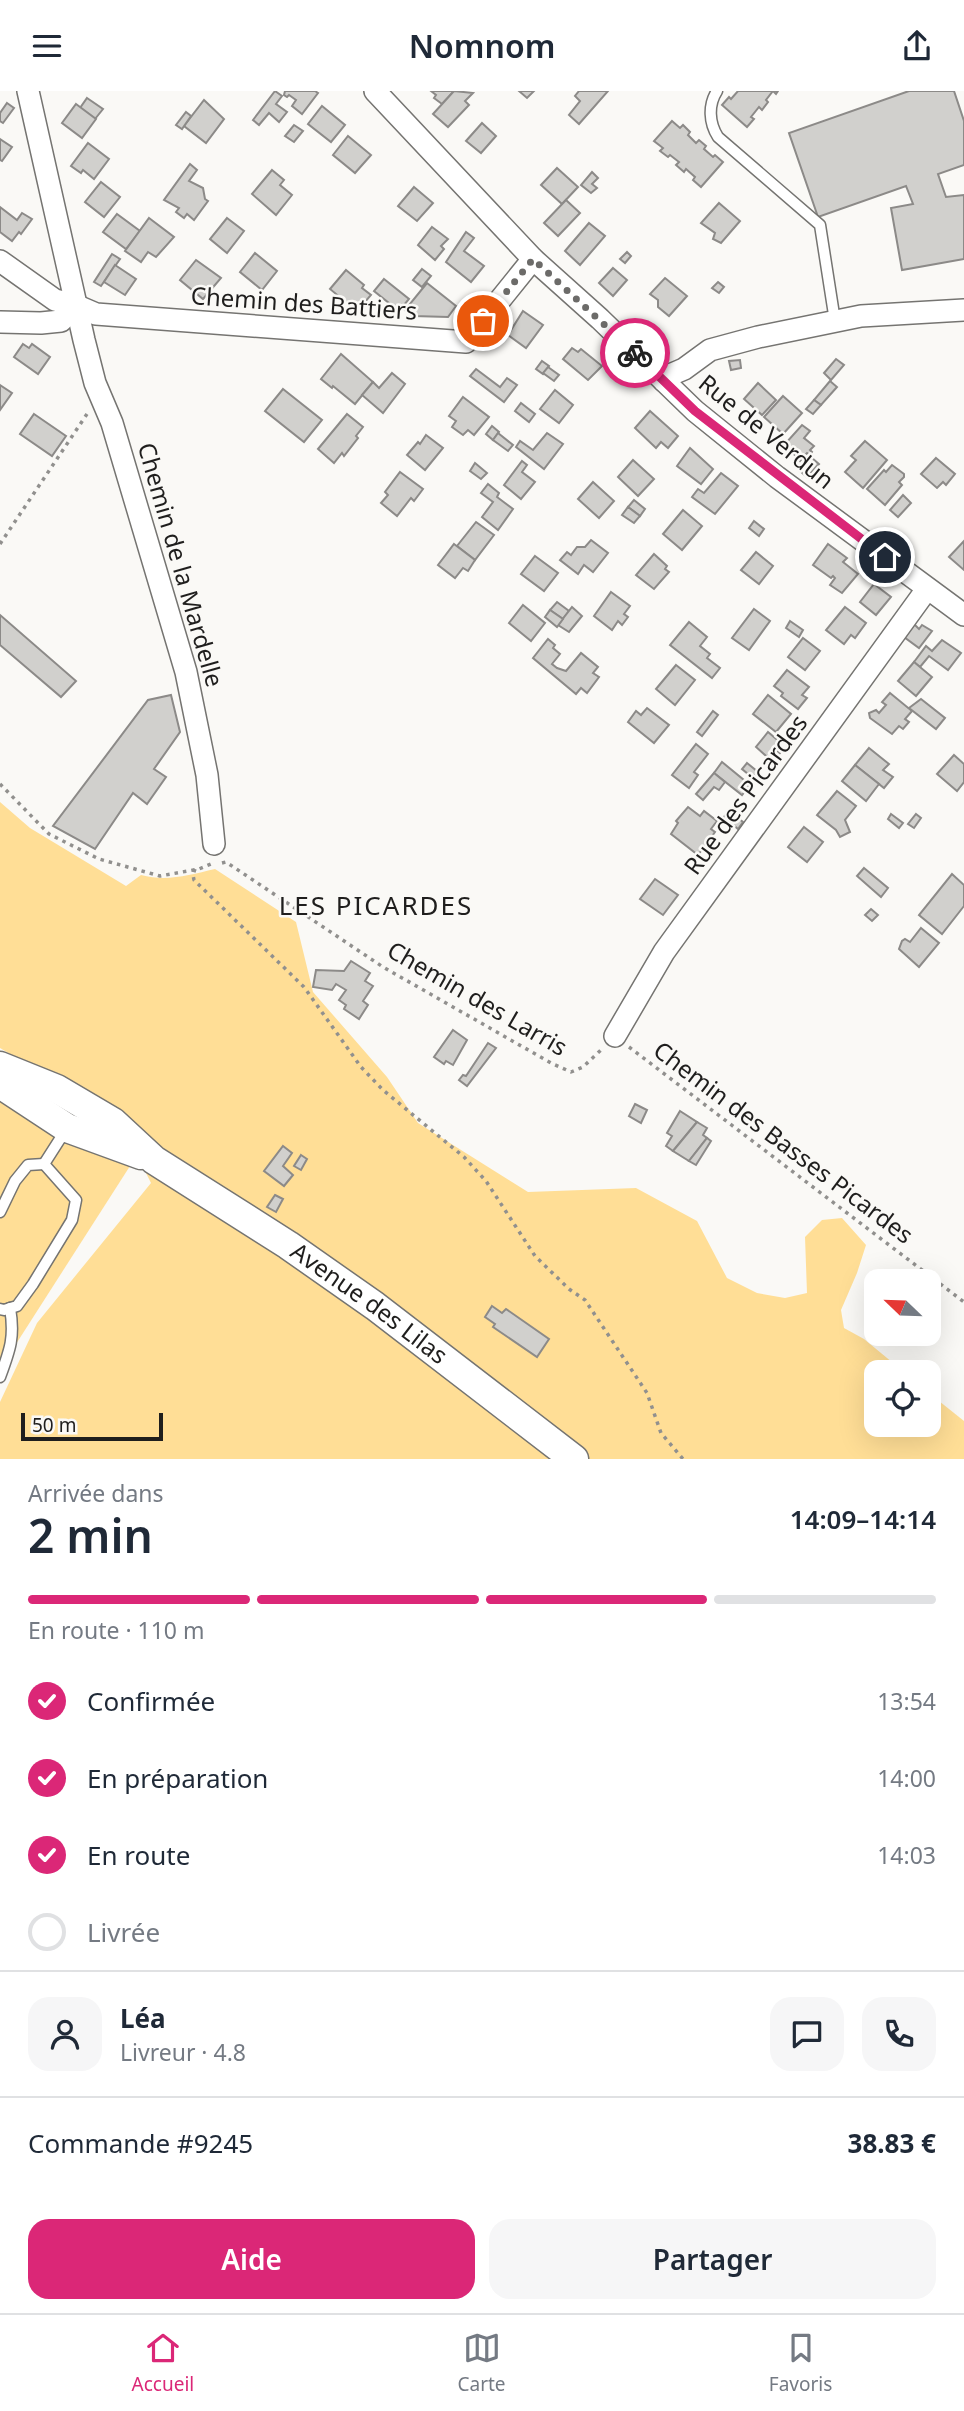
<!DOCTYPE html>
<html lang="fr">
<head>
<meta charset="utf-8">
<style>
  body { margin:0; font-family:"Noto Sans",sans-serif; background:#f6f6f7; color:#1f2937; height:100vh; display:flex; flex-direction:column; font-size:26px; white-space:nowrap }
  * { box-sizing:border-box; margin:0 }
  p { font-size:23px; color:#747a83 }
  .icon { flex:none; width:38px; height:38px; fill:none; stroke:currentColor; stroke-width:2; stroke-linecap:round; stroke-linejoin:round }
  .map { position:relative; height:1368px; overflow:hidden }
  .sheet { display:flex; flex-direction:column; background:#fff; flex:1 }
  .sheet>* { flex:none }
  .needle { width:46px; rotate:293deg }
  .buttons { position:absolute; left:864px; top:1178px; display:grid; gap:14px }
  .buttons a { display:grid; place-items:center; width:77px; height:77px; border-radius:14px; background:#fff; box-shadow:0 7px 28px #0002; font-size:35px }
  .scale { position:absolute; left:21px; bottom:18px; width:142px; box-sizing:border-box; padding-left:7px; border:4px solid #1f1e1d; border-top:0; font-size:19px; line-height:24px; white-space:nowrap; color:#1f1e1d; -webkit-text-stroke:5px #faf9f6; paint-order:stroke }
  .pin { position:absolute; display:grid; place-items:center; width:60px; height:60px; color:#fff; margin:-30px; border:4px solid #fff; border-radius:50%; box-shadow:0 2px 7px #0007 }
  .courier { position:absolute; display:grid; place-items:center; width:70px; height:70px; margin:-35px; border:5px solid #db2777; border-radius:50%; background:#fff; color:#222; box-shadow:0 2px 9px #0007 }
  .overview em { font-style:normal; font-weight:600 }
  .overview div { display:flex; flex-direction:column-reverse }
  .overview { display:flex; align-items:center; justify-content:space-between; height:119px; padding:0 28px }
  h1 { font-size:46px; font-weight:600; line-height:52px }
  .bar { display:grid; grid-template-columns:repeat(4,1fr); gap:10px 7px; align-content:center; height:84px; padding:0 28px }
  .bar i { height:9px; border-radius:5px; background:#e0e1e3 }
  .bar .active { background:#db2777 }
  .bar p { grid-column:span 4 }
  .line { display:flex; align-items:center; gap:18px; padding:0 28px; border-top:2px solid #e0e1e3 }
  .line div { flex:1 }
  .round { display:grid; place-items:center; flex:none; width:74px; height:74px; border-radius:21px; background:#f6f6f7 }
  ol { padding:0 28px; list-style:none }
  li { display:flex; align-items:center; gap:21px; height:77px }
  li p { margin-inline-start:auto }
  li .icon { padding:7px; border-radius:50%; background:#db2777; color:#fff; stroke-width:4 }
  li:last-child { color:#747a83 }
  li i { width:38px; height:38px; border:4px solid #e0e1e3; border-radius:50% }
  .button { display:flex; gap:14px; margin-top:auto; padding:14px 28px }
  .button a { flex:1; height:80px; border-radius:21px; background:#db2777; color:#fff; font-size:28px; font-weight:600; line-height:80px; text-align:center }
  .button a+a { background:#f6f6f7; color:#1f2937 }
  header { display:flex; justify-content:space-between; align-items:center; height:91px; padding:0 28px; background:#fff; font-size:32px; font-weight:600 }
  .tab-bar { display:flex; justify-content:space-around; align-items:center; height:98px; border-top:2px solid #e0e1e3; background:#fff; font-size:19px; color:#747a83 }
  .tab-bar a { display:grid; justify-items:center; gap:4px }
  .tab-bar .active { color:#db2777 }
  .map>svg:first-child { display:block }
</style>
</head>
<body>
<header><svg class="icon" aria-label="menu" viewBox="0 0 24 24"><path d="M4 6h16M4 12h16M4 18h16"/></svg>Nomnom<svg class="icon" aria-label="share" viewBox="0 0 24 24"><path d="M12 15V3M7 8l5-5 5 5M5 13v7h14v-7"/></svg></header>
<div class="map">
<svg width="964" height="1368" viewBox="0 0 964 1368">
  <rect width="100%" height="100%" fill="#faf9f6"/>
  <g fill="#ffde96">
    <path d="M0,711L30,737L126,795L141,784C167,791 189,784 215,778L296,831L313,901L387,986L418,1032L528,1101L636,1097L697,1130L727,1187L757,1202L785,1207L807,1202L805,1146L822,1129L842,1127L866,1154L857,1182L841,1219L844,1237L864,1248L904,1281H877V1334H929V1302L964,1330V1368H0V1311L37,1232L151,1092L119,1028L0,957Z"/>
    <polygon points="0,1001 130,1075 0,1278"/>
  </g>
  <g fill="#d1d0cd" stroke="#8c8a88" stroke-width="2">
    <polygon points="275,0 282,5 276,13 287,21 279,31 269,22 259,34 253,29"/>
    <polygon points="285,0 315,0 318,2 302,23 292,15 296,9 289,4 287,6 284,4"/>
    <polygon points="431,0 454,0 442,13 434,7 436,4"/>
    <polygon points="454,0 473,2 465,10 469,14 448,36 433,23"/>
    <polygon points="519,0 534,0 527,7"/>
    <polygon points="579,0 608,0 579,33 569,24 580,10 575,5"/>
    <polygon points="738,0 778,0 776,3 773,0 766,9 768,11 762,19 759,16 751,26 754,28 747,36 722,14 729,6 731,8"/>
    <polygon points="909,0 954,0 964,30 964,74 938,83 946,106 964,104 964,168 902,179 891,117 913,113 906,95 818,126 789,42"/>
    <polygon points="87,7 103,18 95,28 80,17"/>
    <polygon points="204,9 224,28 206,52 184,35"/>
    <polygon points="7,12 14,17 3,32 0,30 0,22"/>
    <polygon points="76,13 96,28 82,47 62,32"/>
    <polygon points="322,15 345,34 331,51 308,33"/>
    <polygon points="186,21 191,25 182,38 176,34"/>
    <polygon points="672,30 680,37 683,34 690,41 688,44 696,52 699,49 706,55 704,58 713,66 715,64 723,71 701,96 693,89 695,86 686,78 684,81 676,74 679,71 670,64 668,66 660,60 663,57 654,50"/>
    <polygon points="482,32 496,45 481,62 466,50"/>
    <polygon points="294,34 303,40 294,51 285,45"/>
    <polygon points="348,45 371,64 355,82 333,64"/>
    <polygon points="0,48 12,56 2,70 0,69"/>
    <polygon points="88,52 109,68 94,88 83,79 81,82 71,75"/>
    <polygon points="190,73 197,79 189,90 203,97 205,108 208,110 194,129 187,123 184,127 176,121 179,117 164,109"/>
    <polygon points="557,77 578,96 562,113 541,94"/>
    <polygon points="272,79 284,89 280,94 292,104 276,124 252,103"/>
    <polygon points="592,81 598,87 592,93 597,97 591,102 581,94"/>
    <polygon points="101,91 120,106 104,126 85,111"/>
    <polygon points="414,96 433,112 417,130 398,115"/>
    <polygon points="566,109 580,122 558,145 544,132"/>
    <polygon points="719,112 740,130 721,152 713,148 715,142 701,132"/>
    <polygon points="0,116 17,129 22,122 32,128 21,143 19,141 12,150 0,141"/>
    <polygon points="117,123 140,140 126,158 103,141"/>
    <polygon points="149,127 174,146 156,166 148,161 141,171 125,160"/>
    <polygon points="227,127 244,140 227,162 210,148"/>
    <polygon points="589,132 605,145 580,174 565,160"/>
    <polygon points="432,136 448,148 441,155 444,158 435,169 418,154"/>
    <polygon points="466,141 474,147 464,160 484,175 471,191 446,171"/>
    <polygon points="627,161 631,165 625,172 620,168"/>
    <polygon points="255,162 277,180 262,199 240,181"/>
    <polygon points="112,163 120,168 101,195 94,191"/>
    <polygon points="196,169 221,187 203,208 180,189"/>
    <polygon points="115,174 136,188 125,204 104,191"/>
    <polygon points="613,177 627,189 613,205 599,192"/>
    <polygon points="422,178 431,185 422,196 413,189"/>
    <polygon points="346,179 364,194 362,197 371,204 359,218 350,211 348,213 330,198"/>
    <polygon points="665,187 687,205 669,225 658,216 658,209 650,203"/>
    <polygon points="384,188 409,208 399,220 374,200"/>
    <polygon points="718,191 724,196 719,202 712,197"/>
    <polygon points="427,192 456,215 448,226 413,225 405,219"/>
    <polygon points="523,220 543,234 526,257 508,244"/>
    <polygon points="23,253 29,257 32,253 50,266 38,283 14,266"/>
    <polygon points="572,257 578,261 581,258 602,275 588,289 563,268"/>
    <polygon points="341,263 373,291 355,313 333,295 332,297 321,288"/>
    <polygon points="836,268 844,274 831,289 824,282"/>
    <polygon points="740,269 741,277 731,279 729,270"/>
    <polygon points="542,270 549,275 543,283 536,278"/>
    <polygon points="548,276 559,284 554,290 543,282"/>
    <polygon points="476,278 500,296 507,287 517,294 504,311 470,285"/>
    <polygon points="392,282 405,293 383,322 362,304 373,291 379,297"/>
    <polygon points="830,290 837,296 821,314 814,309"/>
    <polygon points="758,292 776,309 762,324 744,308"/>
    <polygon points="0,294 12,302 0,319"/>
    <polygon points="283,298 322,329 304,351 265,320"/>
    <polygon points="555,299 573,314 559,332 540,318"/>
    <polygon points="783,305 802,322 783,343 764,326"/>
    <polygon points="463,306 489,326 474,344 468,339 463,344 452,336 456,330 449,325"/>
    <polygon points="814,309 821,314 813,323 806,318"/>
    <polygon points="521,312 535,323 529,331 515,320"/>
    <polygon points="650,320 678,345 668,357 661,351 656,357 635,337"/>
    <polygon points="34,323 66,345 52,365 20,343"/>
    <polygon points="347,323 363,336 356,345 358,347 344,365 342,362 334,372 318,358"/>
    <polygon points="802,334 810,340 804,347 814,355 810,359 812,361 810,364 807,362 800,370 785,353"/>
    <polygon points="492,335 499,341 493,349 486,343"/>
    <polygon points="498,342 513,354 508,360 493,349"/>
    <polygon points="547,342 563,353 544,378 516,356 520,350 533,359"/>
    <polygon points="426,344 443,357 425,379 407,364 418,351 420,353"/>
    <polygon points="865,350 887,369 863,397 845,381 856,369 851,365"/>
    <polygon points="690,357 713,378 701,393 677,375"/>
    <polygon points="812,367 819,373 807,386 800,380"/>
    <polygon points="936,367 955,383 946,394 943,391 937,397 921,383"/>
    <polygon points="633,369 654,388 638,405 618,386"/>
    <polygon points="522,370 527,374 522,381 535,391 521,408 504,394"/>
    <polygon points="475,372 487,382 481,388 470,380"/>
    <polygon points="892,374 904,383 904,386 899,391 902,394 885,414 867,398 884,379 886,381"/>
    <polygon points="400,381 423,398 414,410 411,407 397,425 381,412 388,404 385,401"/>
    <polygon points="721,382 738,395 715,423 692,406 698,398 704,402"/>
    <polygon points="593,391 614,410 599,427 578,408"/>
    <polygon points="488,393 499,402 497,406 513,418 498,439 482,426 493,411 481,402"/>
    <polygon points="903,404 911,412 898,426 890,419"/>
    <polygon points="634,409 645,418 640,425 628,416"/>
    <polygon points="628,416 640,425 634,432 622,424"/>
    <polygon points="683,419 702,435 682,459 663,443"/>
    <polygon points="754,430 764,438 759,445 749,437"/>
    <polygon points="476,431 494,444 475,469 457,455"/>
    <polygon points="591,449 608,462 593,481 584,474 578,483 560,469 567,461 571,464 577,456 585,456"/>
    <polygon points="964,450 964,479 949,466"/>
    <polygon points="454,453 475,469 468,480 463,477 455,487 438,474"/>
    <polygon points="828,453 847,467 843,471 858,483 842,502 830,494 835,487 833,485 831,487 813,474"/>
    <polygon points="756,461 773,475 759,493 741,479"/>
    <polygon points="654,463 667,475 665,478 669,481 654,498 636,484"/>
    <polygon points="535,465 558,482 544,500 521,483"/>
    <polygon points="874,493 891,506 876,524 860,511"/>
    <polygon points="611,501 630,515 624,523 628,526 622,534 618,530 612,539 594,525"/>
    <polygon points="557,511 569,520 563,528 550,519"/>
    <polygon points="523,514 545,532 531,550 509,532"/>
    <polygon points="572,516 582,525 569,541 558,534"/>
    <polygon points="845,516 866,532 855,547 851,544 844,553 826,539"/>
    <polygon points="754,518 770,530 749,559 732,547"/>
    <polygon points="550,519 563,528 557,536 545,526"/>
    <polygon points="0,524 76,590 61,606 0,554"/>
    <polygon points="790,530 803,539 799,546 786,537"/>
    <polygon points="689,531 707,546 700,555 710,563 707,567 720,577 712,587 670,554"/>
    <polygon points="914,533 919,538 922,534 932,540 919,557 904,546"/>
    <polygon points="803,547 820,560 805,579 788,566"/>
    <polygon points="548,548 555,554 553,557 560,563 552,573 557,577 566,580 581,562 598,576 593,582 599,586 587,602 581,597 576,603 533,567"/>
    <polygon points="942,549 961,562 948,579 929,565 920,576 914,571 926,555 932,560"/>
    <polygon points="914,571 932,586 916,605 898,590"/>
    <polygon points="676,574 695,589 675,614 656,598"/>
    <polygon points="787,579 809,596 802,604 807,607 798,618 781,605 783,602 774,595"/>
    <polygon points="890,602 912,620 905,628 909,631 903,638 899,635 892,643 870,627 869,622 876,619 879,622 886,614 882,611"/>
    <polygon points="171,604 180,641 154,678 166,686 147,713 133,702 95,758 53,735 148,609"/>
    <polygon points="768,604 791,623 776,641 753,623"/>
    <polygon points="921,608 945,627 936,638 909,617"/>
    <polygon points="647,617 669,634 654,652 628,631 636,620 641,624"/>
    <polygon points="713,620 718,624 702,645 697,641"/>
    <polygon points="768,641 781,652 776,659 780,662 773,671 756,656"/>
    <polygon points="696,653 708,663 694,681 698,684 689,697 672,684"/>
    <polygon points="869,657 889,673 883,679 893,686 884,697 855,674"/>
    <polygon points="954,664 964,673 964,691 957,700 937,683"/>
    <polygon points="722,671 750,694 742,704 714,682"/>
    <polygon points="747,672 758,681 753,687 742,678"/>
    <polygon points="855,674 879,693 866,710 842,690"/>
    <polygon points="714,682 725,691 719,699 714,696 703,709 696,703"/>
    <polygon points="837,700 856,715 845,729 850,741 840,746 836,739 817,724"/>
    <polygon points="688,716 700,725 704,720 717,730 711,738 715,741 698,764 671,743 678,732 676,730"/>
    <polygon points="729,720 743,731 738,738 724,726"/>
    <polygon points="891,723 903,732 899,737 888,728"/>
    <polygon points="916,723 921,727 914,737 908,733"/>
    <polygon points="804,736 823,751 807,771 788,756"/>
    <polygon points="864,777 888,797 881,806 857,785"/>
    <polygon points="952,783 964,794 964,815 942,843 919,824"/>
    <polygon points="655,788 678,804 663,824 640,808"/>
    <polygon points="871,818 878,824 872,830 865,824"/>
    <polygon points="921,837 939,852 919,876 899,858 902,850 905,848 910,851"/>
    <polygon points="351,870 370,882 365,890 373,895 363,910 368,914 359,928 344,918 346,914 339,909 346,899 336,893 332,899 313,896 316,879 344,880"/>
    <polygon points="453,939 467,949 453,974 446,970 444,973 434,966"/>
    <polygon points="488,952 496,957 467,995 459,989 463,984 466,985"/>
    <polygon points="635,1013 647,1019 641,1032 629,1025"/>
    <polygon points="680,1020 697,1031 673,1060 666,1055 672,1045 667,1042"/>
    <polygon points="697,1031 707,1037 703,1044 707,1047 689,1070 673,1060"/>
    <polygon points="707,1047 711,1050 696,1074 689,1070"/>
    <polygon points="283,1055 292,1062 283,1075 293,1084 284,1095 264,1080"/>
    <polygon points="301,1064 307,1068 301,1079 294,1075"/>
    <polygon points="275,1104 283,1108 276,1121 267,1116"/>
    <polygon points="492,1215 502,1222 506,1218 549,1248 537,1266 493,1236 495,1233 485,1226"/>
  </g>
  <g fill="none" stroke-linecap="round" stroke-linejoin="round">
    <defs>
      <g id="lane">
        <path d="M717,0C708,14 709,32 718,46L820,134L835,230"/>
        <polyline points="44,1073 67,1037"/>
        <polyline points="0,1121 15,1090 28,1074 44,1073"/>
        <polyline points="0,1218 4,1219 17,1215 33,1193 72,1129 76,1109 44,1073"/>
        <path d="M0,1286C10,1259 15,1246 10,1217"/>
      </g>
      <g id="street">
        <polyline points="28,0 84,249 95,292 112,332 186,581 207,684 214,753"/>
        <polyline points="375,0 533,168 600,228 695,320 777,386 964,524"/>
        <polyline points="0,170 55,209 75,214 96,223 466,251 533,168"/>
        <polyline points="0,231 41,232 61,230 75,214"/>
        <polyline points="664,290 670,284 684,278 710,259 758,246 861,225 964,219"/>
        <polyline points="615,945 664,861 927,498"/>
      </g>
      <g id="secondary">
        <path id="s1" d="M0,975L57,998L113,1031L154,1069L288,1154L375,1215L574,1368"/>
        <polyline points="0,993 67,1037 141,1064"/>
      </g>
    </defs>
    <use href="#lane" stroke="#757471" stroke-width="13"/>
    <use href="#street" stroke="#757471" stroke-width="24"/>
    <use href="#secondary" stroke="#757471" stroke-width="31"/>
    <g stroke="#91908e" stroke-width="3.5" stroke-dasharray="3.5 5" stroke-linecap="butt">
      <polyline points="0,453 87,323"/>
      <polyline points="0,693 49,743 99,768 160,785 199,778 211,773"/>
      <polyline points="222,772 226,771 383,876 551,972 571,981 583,976 602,958"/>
      <polyline points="195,778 193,784 194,789 304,896 361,976 383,999 464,1066 486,1090 535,1165 569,1198 585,1209 647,1302 661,1342 683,1368"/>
      <polyline points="629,956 964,1211"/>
    </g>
    <use href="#lane" stroke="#fff" stroke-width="10"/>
    <use href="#street" stroke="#fff" stroke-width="21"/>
    <use href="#secondary" stroke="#fff" stroke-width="28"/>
  </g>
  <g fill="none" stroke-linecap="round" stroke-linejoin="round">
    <polyline stroke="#6c6b69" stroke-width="7" stroke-dasharray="0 12.6" points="483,230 533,168 635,262"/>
    <polyline stroke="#db2777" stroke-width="9" points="635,262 695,320 885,466"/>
  </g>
  <g text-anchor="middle" stroke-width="5" stroke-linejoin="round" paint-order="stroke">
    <g font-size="24" fill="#1f1e1d" stroke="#faf9f6">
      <text transform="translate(304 213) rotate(4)" y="8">Chemin des Battiers</text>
      <text transform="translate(766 341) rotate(39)" y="8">Rue de Verdun</text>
      <text transform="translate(180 474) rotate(74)" y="8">Chemin de la Mardelle</text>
      <text transform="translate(746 704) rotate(-54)" y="8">Rue des Picardes</text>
      <text transform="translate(477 908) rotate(30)" y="8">Chemin des Larris</text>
      <text transform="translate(783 1052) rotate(37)" y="8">Chemin des Basses Picardes</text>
      <text dy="8" stroke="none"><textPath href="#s1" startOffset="441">Avenue des Lilas</textPath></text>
    </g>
    <g font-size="26" letter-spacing="2" fill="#1f1e1d" stroke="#faf9f6">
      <text x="376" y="824">LES PICARDES</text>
    </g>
  </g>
</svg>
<div class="buttons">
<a><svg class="needle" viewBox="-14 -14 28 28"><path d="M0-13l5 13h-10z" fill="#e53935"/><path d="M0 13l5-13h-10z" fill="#747a83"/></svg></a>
<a><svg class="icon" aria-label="locate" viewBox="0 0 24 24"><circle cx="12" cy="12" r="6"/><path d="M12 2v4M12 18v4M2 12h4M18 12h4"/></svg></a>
</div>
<div class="scale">50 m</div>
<div class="pin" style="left:483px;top:230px;background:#ea580c"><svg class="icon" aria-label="bag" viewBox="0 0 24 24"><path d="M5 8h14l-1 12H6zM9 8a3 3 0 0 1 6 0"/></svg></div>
<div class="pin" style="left:885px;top:466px;background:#1f2937"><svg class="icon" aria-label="home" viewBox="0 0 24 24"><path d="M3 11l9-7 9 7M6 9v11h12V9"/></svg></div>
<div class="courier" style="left:635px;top:262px"><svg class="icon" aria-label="bike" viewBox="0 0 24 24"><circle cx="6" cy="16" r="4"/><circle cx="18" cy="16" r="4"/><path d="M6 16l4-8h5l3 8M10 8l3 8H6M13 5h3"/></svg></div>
</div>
<section class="sheet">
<div class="overview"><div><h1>2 min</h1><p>Arrivée dans</p></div><em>14:09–14:14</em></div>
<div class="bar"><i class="active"></i><i class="active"></i><i class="active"></i><i></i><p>En route · 110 m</p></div>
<ol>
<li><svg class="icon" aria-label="check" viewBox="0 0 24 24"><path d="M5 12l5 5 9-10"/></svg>Confirmée<p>13:54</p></li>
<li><svg class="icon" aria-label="check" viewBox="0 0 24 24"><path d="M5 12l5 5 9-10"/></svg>En préparation<p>14:00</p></li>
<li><svg class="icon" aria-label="check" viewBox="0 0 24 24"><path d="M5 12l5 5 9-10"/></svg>En route<p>14:03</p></li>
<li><i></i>Livrée</li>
</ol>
<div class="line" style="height:126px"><a class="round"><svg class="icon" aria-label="person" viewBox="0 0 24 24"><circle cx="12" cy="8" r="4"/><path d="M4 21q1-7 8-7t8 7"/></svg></a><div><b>Léa</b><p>Livreur · 4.8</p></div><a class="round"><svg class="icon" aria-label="chat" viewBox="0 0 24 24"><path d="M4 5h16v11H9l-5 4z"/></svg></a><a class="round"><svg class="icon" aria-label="phone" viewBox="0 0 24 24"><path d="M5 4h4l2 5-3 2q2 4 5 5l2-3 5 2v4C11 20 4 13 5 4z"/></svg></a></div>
<div class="line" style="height:91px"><div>Commande #9245</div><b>38.83 €</b></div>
<div class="button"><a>Aide</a><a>Partager</a></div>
</section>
<nav class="tab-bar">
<a class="active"><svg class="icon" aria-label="home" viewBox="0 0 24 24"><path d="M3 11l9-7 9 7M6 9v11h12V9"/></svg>Accueil</a>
<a><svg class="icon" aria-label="map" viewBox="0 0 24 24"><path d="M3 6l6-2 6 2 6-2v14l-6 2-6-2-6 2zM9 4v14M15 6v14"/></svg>Carte</a>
<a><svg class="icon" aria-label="saved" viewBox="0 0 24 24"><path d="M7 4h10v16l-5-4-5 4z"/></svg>Favoris</a>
</nav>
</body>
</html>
